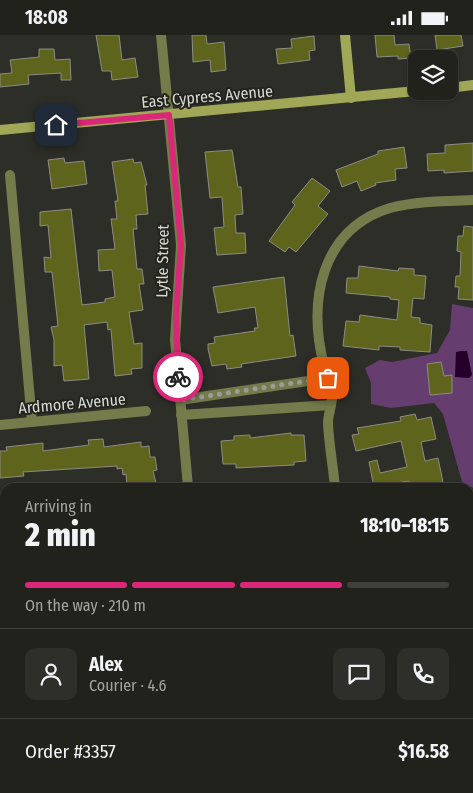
<!DOCTYPE html>
<html lang="en">
<head>
<meta charset="utf-8">
<style>
  body { margin:0; font-family:"Fira Sans Condensed",sans-serif; background:#2e2f2a; color:#f1f3f6; height:100vh; display:flex; flex-direction:column; font-size:19px; white-space:nowrap }
  * { box-sizing:border-box; margin:0 }
  p { font-size:16px; color:#a2a4a4 }
  .icon { flex:none; width:28px; height:28px; fill:none; stroke:currentColor; stroke-width:2; stroke-linecap:round; stroke-linejoin:round }
  .map { position:relative; flex:1; overflow:hidden }
  .drawer { position:absolute; left:0px; top:448px; width:474px; height:311px; display:flex; flex-direction:column; background:#22221d; border-radius:15px 15px 0 0; box-shadow:0 1px 4px #0004,0 0 0 1px #3f3f3b }
  .drawer>* { flex:none }
  .fabs { position:absolute; left:408px; top:15px; display:grid; gap:10px }
  .fabs a { display:grid; place-items:center; width:50px; height:50px; border-radius:10px; background:#22221d; box-shadow:0 1px 4px #0004,0 0 0 1px #3f3f3b; font-size:25px }
  .pin { position:absolute; display:grid; place-items:center; width:42px; height:42px; color:#fff; margin:-21px; border-radius:10px; box-shadow:0 2px 8px #0006 }
  .courier { position:absolute; display:grid; place-items:center; width:50px; height:50px; margin:-25px; border:4px solid #db2777; border-radius:50%; background:#fff; color:#222; box-shadow:0 1px 6px #0007 }
  .headline em { font-style:normal; font-weight:800 }
  .headline div { display:flex; flex-direction:column-reverse }
  .headline { display:flex; align-items:center; justify-content:space-between; height:85px; padding:0 25px }
  h1 { font-size:32px; font-weight:800; line-height:38px }
  .bar { display:grid; grid-template-columns:repeat(4,1fr); gap:8px 5px; align-content:center; height:60px; padding:0 25px }
  .bar i { height:6px; border-radius:4px; background:#3f3f3b }
  .bar .selected { background:#db2777 }
  .bar p { grid-column:span 4 }
  .line { display:flex; align-items:center; gap:12px; padding:0 25px; border-top:1px solid #3f3f3b }
  .line div { flex:1 }
  .round { display:grid; place-items:center; flex:none; width:52px; height:52px; border-radius:10px; background:#2e2f2a }
  .status { display:flex; justify-content:space-between; align-items:center; height:35px; padding:0 25px; background:#22221d; direction:ltr }
  .status svg { height:14px; fill:currentColor }
  .map>svg:first-child { display:block }
</style>
</head>
<body>
<div class="status"><b>18:08</b><svg viewBox="0 0 49 12"><path d="M0 12V9h3v3zM5 12V6h3v6zM10 12V3h3v9zM15 12V0h3v12zM26 1h20v11H26zM47 4h2v5h-2z"/></svg></div>
<div class="map">
<svg width="473" height="758" viewBox="0 0 473 758">
  <rect width="100%" height="100%" fill="#2d2e27"/>
  <polygon fill="#653d6e" points="452,269 473,273 473,453 462,447 443,379 434,368 391,373 371,369 371,348 365,333 380,325 392,327 437,318 450,295"/>
  <polygon fill="#22002a" points="461,316 467,316 472,340 469,343 455,342 456,317"/>
  <g fill="#5f641d" stroke="#8b8d84">
    <polygon points="96,0 119,0 122,25 135,23 138,42 112,45 111,36 102,36"/>
    <polygon points="192,0 206,0 207,9 224,7 226,35 211,37 210,25 193,27"/>
    <polygon points="375,0 394,0 395,10 409,9 411,23 398,24 398,21 377,22"/>
    <polygon points="435,0 461,0 463,11 437,15"/>
    <polygon points="314,1 315,15 309,16 310,25 278,29 276,14 292,13 291,4"/>
    <polygon points="39,14 54,14 55,25 70,24 71,45 61,45 61,38 28,40 29,49 0,52 0,39 12,38 10,25 39,22"/>
    <polygon points="473,108 473,136 444,138 444,135 428,136 427,119 445,118 445,110"/>
    <polygon points="404,112 407,133 395,134 396,145 375,148 376,150 361,156 357,146 342,152 336,135 378,119 378,116"/>
    <polygon points="232,115 238,152 241,152 243,179 235,180 236,198 245,198 246,218 217,220 214,193 224,192 222,162 210,163 205,117"/>
    <polygon points="64,123 65,128 84,126 87,149 52,154 48,125"/>
    <polygon points="133,124 134,128 141,127 147,150 145,150 148,179 136,180 137,194 133,194 137,234 142,234 144,249 139,249 143,275 129,277 134,309 142,308 142,333 131,334 132,339 115,341 111,294 108,295 107,287 84,290 89,344 64,346 62,330 54,331 54,305 51,292 58,291 52,237 45,237 44,222 51,223 48,190 40,191 40,177 71,174 82,270 105,267 105,264 115,262 112,235 99,236 98,215 115,214 111,184 117,184 115,166 118,166 112,127"/>
    <polygon points="312,143 330,156 318,171 328,179 296,217 289,212 285,217 269,206 295,170 292,167"/>
    <polygon points="464,191 473,192 473,265 458,264 459,252 455,252 456,241 460,241 461,217 457,216 458,201 463,201"/>
    <polygon points="359,231 398,236 399,233 414,234 414,240 426,241 424,264 413,263 411,282 420,283 420,288 432,290 430,317 400,315 400,312 379,311 379,315 343,311 346,286 359,287 360,280 397,285 399,265 390,264 390,262 346,258 347,243 358,243"/>
    <polygon points="284,242 290,301 293,300 296,321 241,329 242,332 227,334 226,329 212,331 208,314 208,309 215,308 214,302 255,296 254,293 258,293 255,272 218,278 213,252"/>
    <polygon points="441,327 444,341 452,340 452,358 430,360 427,329"/>
    <polygon points="415,379 417,385 431,382 436,404 421,407 425,426 438,423 444,452 410,452 409,446 383,450 384,452 374,452 369,427 377,425 380,438 407,432 401,406 356,416 352,400 359,399 357,393 401,386 400,382"/>
    <polygon points="291,398 291,400 304,400 306,426 294,427 294,430 236,433 236,429 223,429 221,406 234,405 234,401 250,400 250,403"/>
    <polygon points="103,404 104,412 141,407 141,412 149,411 150,422 155,422 157,435 153,436 157,452 127,452 126,439 123,440 122,433 117,434 117,431 23,437 24,441 0,443 0,416 7,416 6,412 43,408 43,416 89,410 88,405"/>
  </g>
  <g fill="none" stroke-linecap="round" stroke-linejoin="round">
    <g stroke="#767b4b" stroke-width="10">
      <polyline points="161,0 181,210 175,305 188,452"/>
      <polyline points="10,140 32,387"/>
      <polyline points="180,365 328,343"/>
      <polyline points="181,380 331,370"/>
      <polyline points="0,390 146,376"/>
      <path d="M335,452C333,431 329,410 328,388C328,378 334,365 332,355C330,346 326,338 324,330C307,267 321,194 390,173C416,166 447,166 473,165"/>
      <polyline points="0,516 5,516"/>
      <polyline points="469,585 473,585"/>
      <polyline points="69,754 69,758"/>
      <polyline points="217,754 217,758"/>
    </g>
    <g stroke="#a0a858" stroke-width="10">
      <polyline points="345,0 351,63"/>
      <polyline points="449,53 473,50"/>
      <polyline points="0,95 416,56"/>
    </g>
  </g>
  <g fill="none" stroke-linecap="round" stroke-linejoin="round">
    <polyline stroke="#9c9c97" stroke-width="5" stroke-dasharray="0 9" points="178,342 180,365 328,343"/>
    <polyline stroke="#db2777" stroke-width="6" points="56,90 169,80 181,210 176,280 178,342"/>
  </g>
  <g text-anchor="middle" stroke-width="4" stroke-linejoin="round" paint-order="stroke">
    <g font-size="16" fill="#d8d8d4" stroke="#23241d">
      <text transform="translate(207 61) rotate(-5)" y="6">East Cypress Avenue</text>
      <text transform="translate(162 226) rotate(-89)" y="6">Lytle Street</text>
      <text transform="translate(72 368) rotate(-5)" y="6">Ardmore Avenue</text>
    </g>
  </g>
</svg>
<div class="fabs">
<a><svg class="icon" aria-label="layers" viewBox="0 0 24 24"><path d="M12 4l9 5-9 5-9-5zM3 14l9 5 9-5"/></svg></a>
</div>
<div class="pin" style="left:328px;top:343px;background:#ea580c"><svg class="icon" aria-label="bag" viewBox="0 0 24 24"><path d="M5 8h14l-1 12H6zM9 8a3 3 0 0 1 6 0"/></svg></div>
<div class="pin" style="left:56px;top:90px;background:#1f2937"><svg class="icon" aria-label="home" viewBox="0 0 24 24"><path d="M3 11l9-7 9 7M6 9v11h12V9"/></svg></div>
<div class="courier" style="left:178px;top:342px"><svg class="icon" aria-label="bike" viewBox="0 0 24 24"><circle cx="6" cy="16" r="4"/><circle cx="18" cy="16" r="4"/><path d="M6 16l4-8h5l3 8M10 8l3 8H6M13 5h3"/></svg></div>
<section class="drawer">
<div class="headline"><div><h1>2 min</h1><p>Arriving in</p></div><em>18:10–18:15</em></div>
<div class="bar"><i class="selected"></i><i class="selected"></i><i class="selected"></i><i></i><p>On the way · 210 m</p></div>
<div class="line" style="height:90px"><a class="round"><svg class="icon" aria-label="person" viewBox="0 0 24 24"><circle cx="12" cy="8" r="4"/><path d="M4 21q1-7 8-7t8 7"/></svg></a><div><b>Alex</b><p>Courier · 4.6</p></div><a class="round"><svg class="icon" aria-label="chat" viewBox="0 0 24 24"><path d="M4 5h16v11H9l-5 4z"/></svg></a><a class="round"><svg class="icon" aria-label="phone" viewBox="0 0 24 24"><path d="M5 4h4l2 5-3 2q2 4 5 5l2-3 5 2v4C11 20 4 13 5 4z"/></svg></a></div>
<div class="line" style="height:65px"><div>Order #3357</div><b>$16.58</b></div>
</section>
</div>
</body>
</html>
